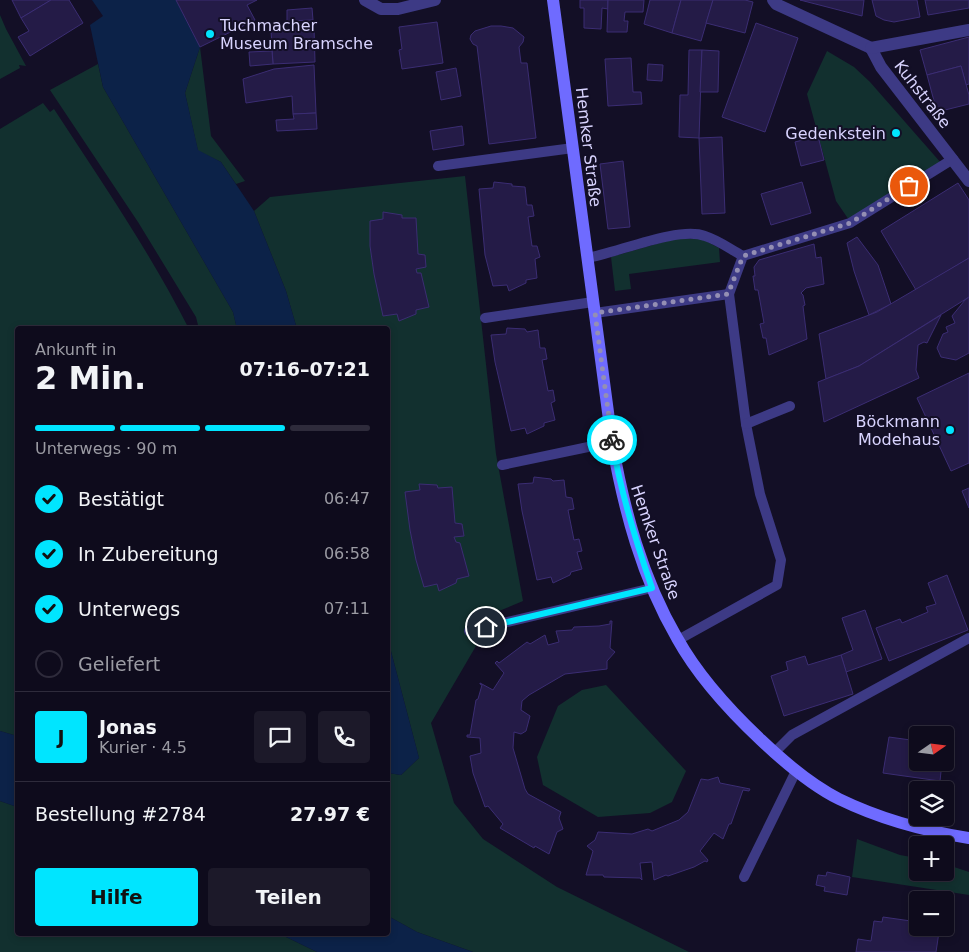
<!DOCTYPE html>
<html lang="de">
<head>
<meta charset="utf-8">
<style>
  body { margin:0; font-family:"DejaVu Sans",sans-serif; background:#1c1929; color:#f1f3f6; height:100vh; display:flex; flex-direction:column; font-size:19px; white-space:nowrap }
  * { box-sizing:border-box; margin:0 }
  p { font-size:16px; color:#9b9ba3 }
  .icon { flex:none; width:28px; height:28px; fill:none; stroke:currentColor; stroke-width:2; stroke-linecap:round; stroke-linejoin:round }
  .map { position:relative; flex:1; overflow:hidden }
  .sheet { position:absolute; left:15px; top:326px; width:375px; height:610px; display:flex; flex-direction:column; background:#0e0b1c; border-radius:5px; box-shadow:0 2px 8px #0003,0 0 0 1px #2e2b3b }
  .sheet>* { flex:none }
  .needle { width:32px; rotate:76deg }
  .tools { position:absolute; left:909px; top:726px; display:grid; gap:10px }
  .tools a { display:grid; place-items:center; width:45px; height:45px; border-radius:5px; background:#0e0b1c; box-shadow:0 2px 8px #0003,0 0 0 1px #2e2b3b; font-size:25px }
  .pin { position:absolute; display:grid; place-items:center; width:42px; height:42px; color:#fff; margin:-21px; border:2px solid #fff; border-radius:50%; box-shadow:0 1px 5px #0007 }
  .courier { position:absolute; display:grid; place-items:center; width:50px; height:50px; margin:-25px; border:4px solid #00e5ff; border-radius:50%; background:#fff; color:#222; box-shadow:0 1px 6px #0007 }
  .summary em { font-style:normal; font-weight:700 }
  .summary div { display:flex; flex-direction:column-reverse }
  .summary { display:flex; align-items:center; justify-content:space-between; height:85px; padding:0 20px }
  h1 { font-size:32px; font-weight:700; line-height:38px }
  .bar { display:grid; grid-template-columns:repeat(4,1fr); gap:8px 5px; align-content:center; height:60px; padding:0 20px }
  .bar i { height:6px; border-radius:4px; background:#2e2b3b }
  .bar .current { background:#00e5ff }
  .bar p { grid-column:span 4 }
  .line { display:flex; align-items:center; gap:12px; padding:0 20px; border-top:1px solid #2e2b3b }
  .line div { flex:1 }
  .round { display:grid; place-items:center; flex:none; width:52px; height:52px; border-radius:5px; background:#1c1929 }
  ol { padding:0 20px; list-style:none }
  li { display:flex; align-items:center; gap:15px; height:55px }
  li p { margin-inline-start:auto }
  li .icon { padding:5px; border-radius:50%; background:#00e5ff; color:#111; stroke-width:4 }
  li:last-child { color:#9b9ba3 }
  li i { width:28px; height:28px; border:2px solid #2e2b3b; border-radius:50% }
  .cta { display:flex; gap:10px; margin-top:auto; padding:10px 20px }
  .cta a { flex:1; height:58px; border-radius:5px; background:#00e5ff; color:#111; font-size:20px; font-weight:700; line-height:58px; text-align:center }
  .cta a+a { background:#1c1929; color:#f1f3f6 }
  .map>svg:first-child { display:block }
</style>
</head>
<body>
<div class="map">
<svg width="969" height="952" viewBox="0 0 969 952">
  <rect width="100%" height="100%" fill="#130f26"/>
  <g fill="#12302f">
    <polygon points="0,15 6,29 26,66 19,65 20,68 0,79"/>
    <polygon points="200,47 211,136 245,181 236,184 221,162 198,151 185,93"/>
    <polygon points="827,51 854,67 870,82 941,163 849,220 836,201 807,94"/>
    <polygon points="98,64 103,87 233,312 237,329 199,329 196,317 138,222 50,90"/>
    <path d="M43,103L50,112L54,109C101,181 150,252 189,329H18L17,736L0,731V129Z"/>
    <polygon points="465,176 496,454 523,601 482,618 483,634 431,723 454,803 483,839 557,887 689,952 473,952 417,932 388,916 388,773 401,775 419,758 388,640 388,329 297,329 286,291 254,211 270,197"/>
    <polygon points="674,239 702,239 719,248 720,262 629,274 631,289 615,291 611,257"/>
    <polygon points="606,685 686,771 672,802 650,813 598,817 543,785 537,757 558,706 582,690"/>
    <polygon points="0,801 17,807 18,934 280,934 317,952 0,952"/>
    <polygon points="857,839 900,855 917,858 918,872 945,872 945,864 969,872 969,895 852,877"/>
  </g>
  <g fill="#0c2248">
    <polygon points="92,0 176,0 200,47 185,93 198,150 221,162 254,211 286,291 297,329 237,329 233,312 103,87 90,25 103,16"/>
    <polygon points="388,640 419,758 401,775 388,773"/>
    <polygon points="0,731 17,736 17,807 0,801"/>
    <polygon points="388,916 417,932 473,952 317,952 280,934 388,934"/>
  </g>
  <g fill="#241b47" stroke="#3b2d73">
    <polygon points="12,0 51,0 21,18"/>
    <polygon points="51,0 69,0 83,23 30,56 18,37 29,31 21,18"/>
    <polygon points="176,0 257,0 247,5 255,20 200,47"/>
    <polygon points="580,0 608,0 608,9 602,8 601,29 584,28 584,8 580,8"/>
    <polygon points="608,0 644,0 643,12 625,12 624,21 628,21 627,32 607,32"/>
    <polygon points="650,0 681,0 672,33 644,24"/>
    <polygon points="681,0 713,0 701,41 672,33"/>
    <polygon points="713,0 745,0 753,2 745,33 706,23"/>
    <polygon points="800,0 864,0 862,16"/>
    <polygon points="872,0 917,0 920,17 894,22 884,20 876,16"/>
    <polygon points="925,0 969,0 969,8 928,15"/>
    <polygon points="312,8 313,20 287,21 287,10"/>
    <polygon points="437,22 443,63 402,69 399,50 402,49 399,27"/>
    <polygon points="756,23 798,38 765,132 722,117"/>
    <polygon points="491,26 501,26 513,28 524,37 523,42 519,47 521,63 527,63 536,138 489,144 477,46 473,44 470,39 471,35 475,31"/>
    <polygon points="314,28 315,62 273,64 271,30"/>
    <polygon points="969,37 969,84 966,85 961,66 927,75 920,50"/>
    <polygon points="689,50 702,50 699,138 679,137 680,95 688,95"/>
    <polygon points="702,50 719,51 718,92 700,92"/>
    <polygon points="272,51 273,64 250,66 249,52"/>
    <polygon points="631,58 633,92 641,92 642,104 608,106 605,59"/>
    <polygon points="648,64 663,65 662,81 647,80"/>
    <polygon points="314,65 316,113 293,114 292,96 246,103 243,79 274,69"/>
    <polygon points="961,66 969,95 969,104 937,112 927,75"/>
    <polygon points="456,68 461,96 441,100 436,72"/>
    <polygon points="316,113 317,129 277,131 276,120 294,119 293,114"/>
    <polygon points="462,126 464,145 433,150 430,131"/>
    <polygon points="818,136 824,160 801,166 795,142"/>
    <polygon points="722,137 725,213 702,214 699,138"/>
    <polygon points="623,161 630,227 608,229 600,164"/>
    <polygon points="494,182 512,184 512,186 525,187 527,205 532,205 534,216 528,217 532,246 537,246 540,257 535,259 537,278 526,280 526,283 509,291 507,285 493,286 485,255 479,189 493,188"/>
    <polygon points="802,182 811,213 771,225 761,194"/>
    <polygon points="958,183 969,200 969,258 916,290 881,231"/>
    <polygon points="383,212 402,215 402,218 416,218 418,254 425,255 426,267 416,269 417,273 421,273 429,307 416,310 416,314 399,321 397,314 383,316 374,274 370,246 370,221 383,219"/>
    <polygon points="857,237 878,265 891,304 869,315 854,271 847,243"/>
    <polygon points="814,244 816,258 821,257 824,284 806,288 801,293 803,295 805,305 803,306 807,339 769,355 766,338 763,338 760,324 764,323 758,290 755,290 753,276 755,276 754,267 759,260"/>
    <polygon points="969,258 969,297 859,366 826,379 819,334 877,312"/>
    <polygon points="969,297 969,353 956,360 941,357 937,348 943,334 948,332 946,327 955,323 952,316 965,300"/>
    <polygon points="941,315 927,343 924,342 918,345 916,370 919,378 824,422 818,382 859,366"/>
    <polygon points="507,328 525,329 527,332 538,330 540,348 545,348 547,359 542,360 548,391 553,390 555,401 551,403 555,420 544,423 544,426 527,434 525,428 511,431 495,362 491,335 506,334"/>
    <polygon points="969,373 969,463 951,471 917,398"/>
    <polygon points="534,477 551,479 553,481 564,480 566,497 572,498 574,509 568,510 574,540 579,539 582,551 577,552 582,569 571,572 570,575 553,583 551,577 537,580 522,511 518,484 533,483"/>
    <polygon points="419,484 437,485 438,488 452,487 455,523 462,524 464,536 454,537 456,542 460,543 469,576 457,579 456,583 439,591 437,584 424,587 416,560 410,530 405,492 420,490"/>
    <polygon points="969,488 969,508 962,491"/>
    <polygon points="947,575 968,630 889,661 876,628 900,619 902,623 928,612 926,607 936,604 928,583"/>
    <polygon points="865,610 882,659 846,672 841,655 853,650 842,618"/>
    <polygon points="610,621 612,621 610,648 615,652 607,661 607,669 565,674 529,695 522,701 521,710 530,716 526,731 521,734 514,732 513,748 525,789 528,794 561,812 559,818 563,829 557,832 549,854 535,846 534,848 500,828 503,824 488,806 485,807 473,773 470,756 481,753 480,738 467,737 467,735 470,735 476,700 478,699 482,685 480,684 480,683 493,690 504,673 495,663 497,661 499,663 527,642 530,644 545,635 548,645 559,642 556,631 572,630 574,627 599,626 610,624"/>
    <polygon points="841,655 853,694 784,716 771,676 788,670 786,662 805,656 808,665"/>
    <polygon points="889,737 918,741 918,762 942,762 940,781 883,773"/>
    <polygon points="718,777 720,783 750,789 749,791 743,790 731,824 729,824 723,839 714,833 700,851 708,860 707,862 705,861 694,867 668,876 666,875 654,880 652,862 640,863 642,880 640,878 604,877 603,875 586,875 593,851 587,846 595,840 598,832 632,834 648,829 652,831 679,820 688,812 701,779 708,780"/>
    <polygon points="827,872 850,877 847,895 824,891 825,887 816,885 818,875 826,876"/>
    <polygon points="883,917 918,922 918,928 930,928 930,931 939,932 936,952 856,952 858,939 871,941 874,921 882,922"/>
  </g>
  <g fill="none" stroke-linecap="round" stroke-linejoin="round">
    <g stroke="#3d3a85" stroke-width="10">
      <polyline points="438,166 573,148"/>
      <path d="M587,258C617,253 678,226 705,236C718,240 730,249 743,256"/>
      <polyline points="729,294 743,256 850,223 953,159"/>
      <polyline points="595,313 729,294 746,424 760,494 781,560 777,585 678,640"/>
      <polyline points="485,318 593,302"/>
      <polyline points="746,424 790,406"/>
      <polyline points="502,465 612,442"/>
      <polyline points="469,631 652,588"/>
      <polyline points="774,753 792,735 969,638"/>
      <polyline points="744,877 796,771"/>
    </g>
    <g stroke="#3d3a85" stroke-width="12">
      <polyline points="365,0 381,9 398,9 435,0"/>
      <polyline points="773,0 776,4 871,48"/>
      <polyline points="871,48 881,67 969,181"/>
      <polyline points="871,48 969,30"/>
    </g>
    <path stroke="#6f6bff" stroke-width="12" d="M553,0L612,442C624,510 642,578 677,638C698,676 729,710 761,740C782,760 813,786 839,799C880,819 924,831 969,838"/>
  </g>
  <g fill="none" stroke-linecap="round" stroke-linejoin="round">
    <polyline stroke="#948fb3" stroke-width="5" stroke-dasharray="0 9" points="612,440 595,313 728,294 743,256 850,223 909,186"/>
    <path stroke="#00e5ff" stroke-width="6" d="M486,627L652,588C635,539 620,491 612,440"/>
  </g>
  <g fill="#00e5ff" stroke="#130f26" stroke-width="2">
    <circle cx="210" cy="34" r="5"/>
    <circle cx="896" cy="133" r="5"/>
    <circle cx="950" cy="430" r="5"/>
  </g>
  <g text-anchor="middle" stroke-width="4" stroke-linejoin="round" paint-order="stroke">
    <g font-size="16" fill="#d9d4ff" stroke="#130f26" text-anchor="end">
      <text x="220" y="31" text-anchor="start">Tuchmacher<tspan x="220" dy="18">Museum Bramsche</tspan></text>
      <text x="886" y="139">Gedenkstein</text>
      <text x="940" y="427">Böckmann<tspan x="940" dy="18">Modehaus</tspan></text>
    </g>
    <g font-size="16" fill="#d9d4ff" stroke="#130f26">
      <text transform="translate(923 94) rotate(52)" y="6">Kuhstraße</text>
      <text transform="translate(589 147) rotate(83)" y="6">Hemker Straße</text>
      <text transform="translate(656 542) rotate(71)" y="6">Hemker Straße</text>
    </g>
  </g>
</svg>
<div class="tools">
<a><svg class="needle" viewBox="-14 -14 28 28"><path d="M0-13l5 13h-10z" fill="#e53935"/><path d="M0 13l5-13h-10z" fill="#9b9ba3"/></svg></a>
<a><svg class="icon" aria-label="layers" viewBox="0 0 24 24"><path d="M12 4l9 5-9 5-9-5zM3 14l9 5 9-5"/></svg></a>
<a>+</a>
<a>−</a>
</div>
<div class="pin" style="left:909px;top:186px;background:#ea580c"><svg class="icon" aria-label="bag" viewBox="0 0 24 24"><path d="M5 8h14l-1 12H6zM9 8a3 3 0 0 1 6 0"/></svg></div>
<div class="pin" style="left:486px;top:627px;background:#1f2937"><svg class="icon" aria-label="home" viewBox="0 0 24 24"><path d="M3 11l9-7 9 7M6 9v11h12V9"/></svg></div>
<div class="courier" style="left:612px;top:440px"><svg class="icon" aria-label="bike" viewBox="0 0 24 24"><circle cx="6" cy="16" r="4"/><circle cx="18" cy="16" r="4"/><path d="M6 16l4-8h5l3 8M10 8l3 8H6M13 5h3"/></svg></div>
<section class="sheet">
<div class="summary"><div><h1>2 Min.</h1><p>Ankunft in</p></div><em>07:16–07:21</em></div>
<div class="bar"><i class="current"></i><i class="current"></i><i class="current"></i><i></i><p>Unterwegs · 90 m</p></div>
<ol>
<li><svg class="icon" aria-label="check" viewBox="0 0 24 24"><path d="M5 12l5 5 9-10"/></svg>Bestätigt<p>06:47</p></li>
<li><svg class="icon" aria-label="check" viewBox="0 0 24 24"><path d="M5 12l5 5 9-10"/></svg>In Zubereitung<p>06:58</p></li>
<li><svg class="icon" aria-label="check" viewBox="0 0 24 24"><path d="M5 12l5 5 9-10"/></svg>Unterwegs<p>07:11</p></li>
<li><i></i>Geliefert</li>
</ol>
<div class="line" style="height:90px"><b class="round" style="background:#00e5ff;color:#111">J</b><div><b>Jonas</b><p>Kurier · 4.5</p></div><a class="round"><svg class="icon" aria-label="chat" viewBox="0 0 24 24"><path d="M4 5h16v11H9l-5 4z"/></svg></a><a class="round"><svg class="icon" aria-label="phone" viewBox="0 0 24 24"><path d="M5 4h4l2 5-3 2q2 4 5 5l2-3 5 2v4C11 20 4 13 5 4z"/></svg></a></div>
<div class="line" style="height:65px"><div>Bestellung #2784</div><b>27.97 €</b></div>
<div class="cta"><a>Hilfe</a><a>Teilen</a></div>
</section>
</div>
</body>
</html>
